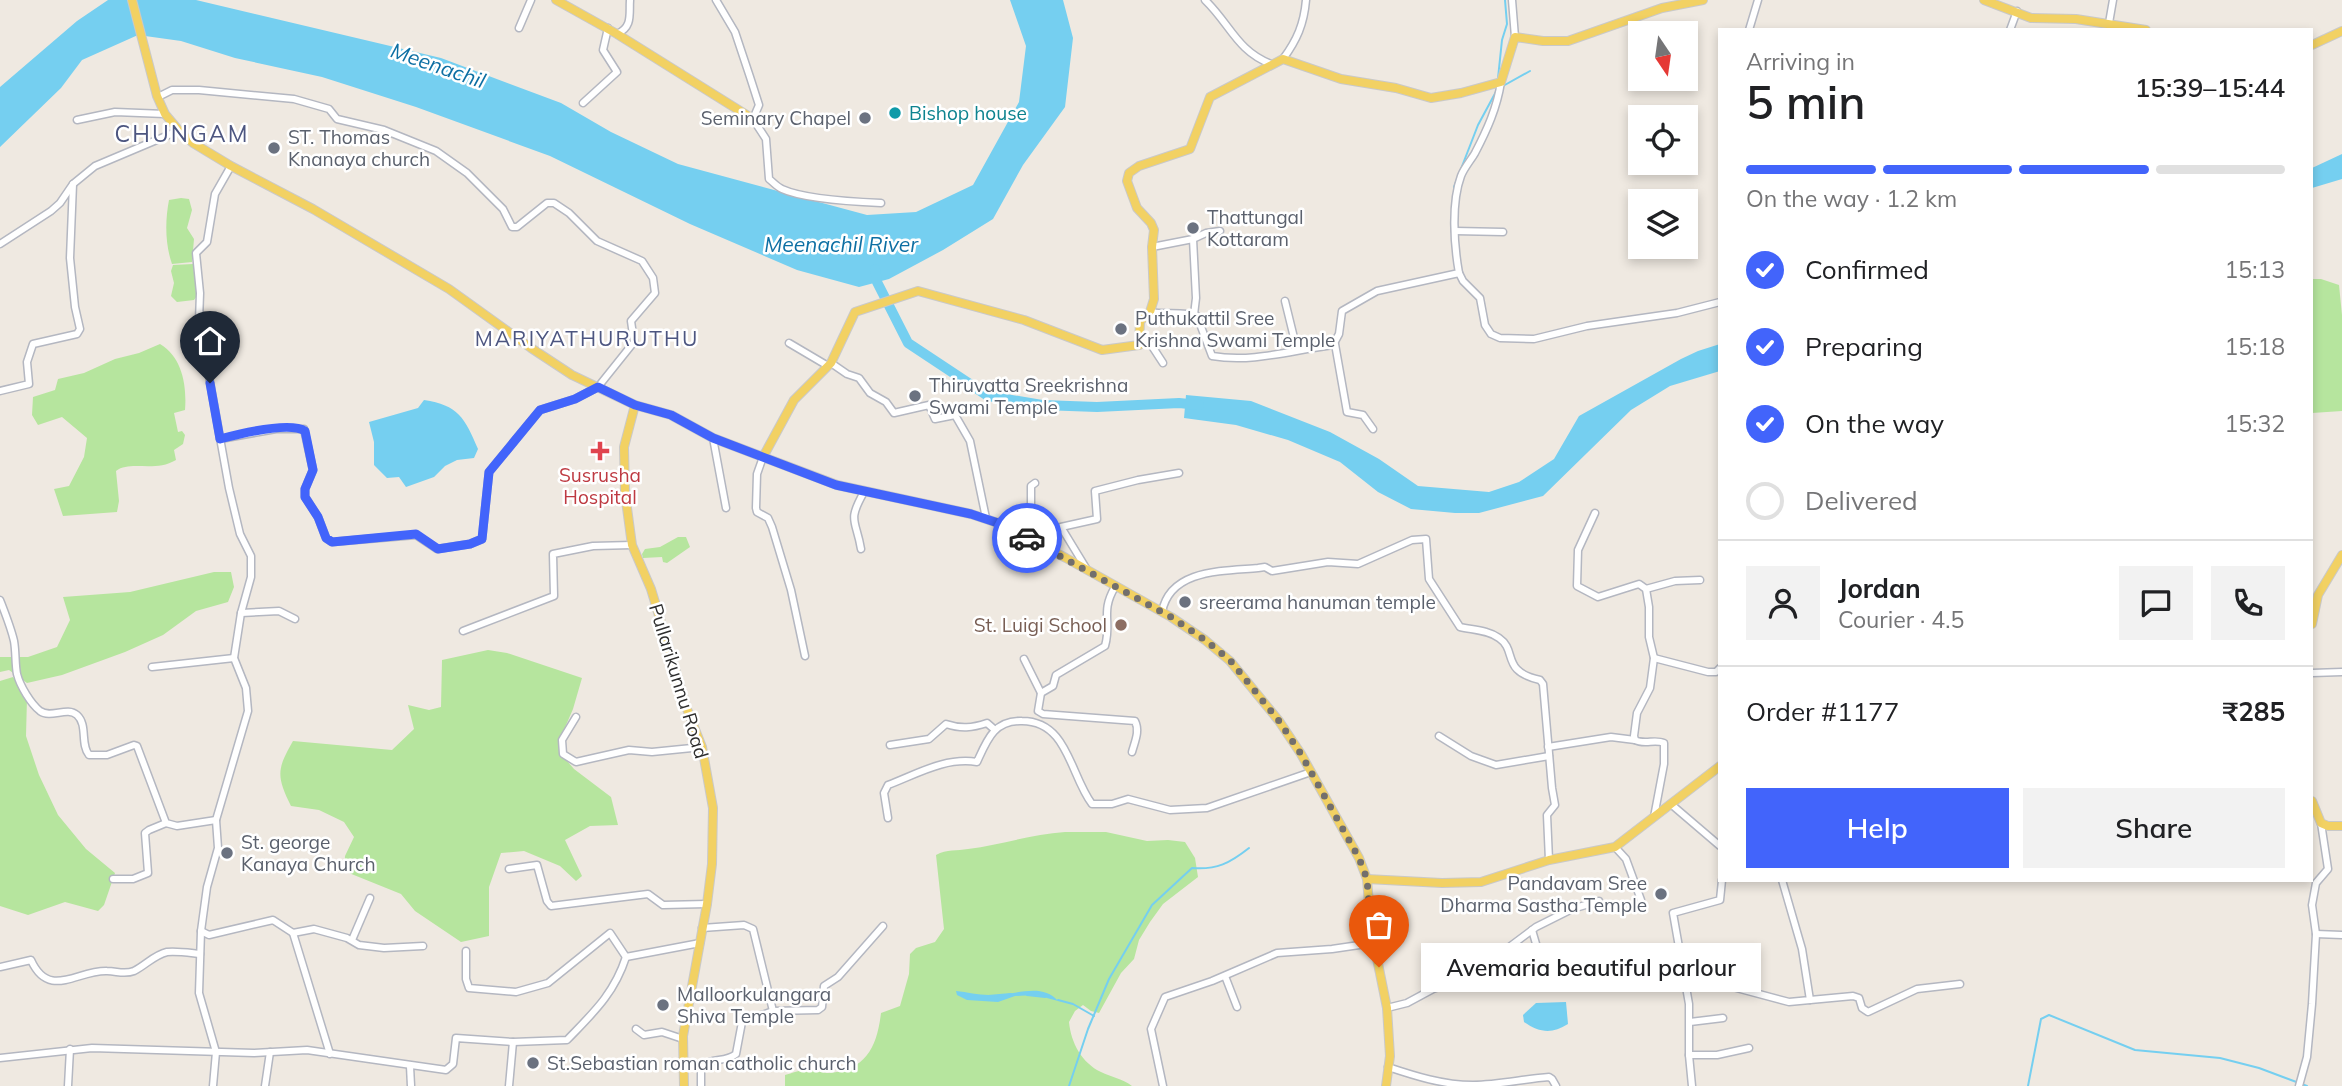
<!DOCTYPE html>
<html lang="en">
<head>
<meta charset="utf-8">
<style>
  body { margin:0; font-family:Mulish,sans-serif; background:#f2f2f2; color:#202124; height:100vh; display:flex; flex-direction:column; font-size:26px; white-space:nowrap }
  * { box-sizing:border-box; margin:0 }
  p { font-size:23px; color:#757577 }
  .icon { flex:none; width:38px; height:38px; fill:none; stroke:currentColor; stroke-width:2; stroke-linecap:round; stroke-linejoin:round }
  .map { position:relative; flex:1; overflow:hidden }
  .side { position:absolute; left:1718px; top:28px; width:595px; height:854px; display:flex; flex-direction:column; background:#fff; border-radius:0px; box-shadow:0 4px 10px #0003 }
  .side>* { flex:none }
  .needle { width:46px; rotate:167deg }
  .fabs { position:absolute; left:1628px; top:21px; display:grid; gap:14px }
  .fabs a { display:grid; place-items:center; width:70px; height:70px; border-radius:0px; background:#fff; box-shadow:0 4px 10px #0003; font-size:35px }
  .pin { position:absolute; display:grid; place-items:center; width:60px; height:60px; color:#fff; margin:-72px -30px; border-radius:50% 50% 50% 0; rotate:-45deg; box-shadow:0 0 7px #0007 }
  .pin .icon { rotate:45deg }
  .courier { position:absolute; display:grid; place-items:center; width:70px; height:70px; margin:-35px; border:5px solid #4264fb; border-radius:50%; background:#fff; color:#222; box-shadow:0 2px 9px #0007 }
  .bubble { position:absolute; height:49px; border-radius:0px; background:#fff; box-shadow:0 4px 10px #0003; font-size:23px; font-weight:600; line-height:49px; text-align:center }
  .summary em { font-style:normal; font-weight:600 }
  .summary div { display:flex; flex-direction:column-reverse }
  .summary { display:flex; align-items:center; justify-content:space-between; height:119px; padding:0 28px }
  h1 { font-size:46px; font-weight:600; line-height:52px }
  .bar { display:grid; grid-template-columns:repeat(4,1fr); gap:10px 7px; align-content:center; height:84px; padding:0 28px }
  .bar i { height:9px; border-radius:5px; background:#e0e0e0 }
  .bar .active { background:#4264fb }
  .bar p { grid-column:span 4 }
  .line { display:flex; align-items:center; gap:18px; padding:0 28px; border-top:2px solid #e0e0e0 }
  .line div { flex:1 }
  .round { display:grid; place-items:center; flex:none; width:74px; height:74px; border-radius:0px; background:#f2f2f2 }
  ol { padding:0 28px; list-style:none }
  li { display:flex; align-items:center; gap:21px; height:77px }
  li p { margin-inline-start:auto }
  li .icon { padding:7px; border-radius:50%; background:#4264fb; color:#fff; stroke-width:4 }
  li:last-child { color:#757577 }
  li i { width:38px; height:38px; border:4px solid #e0e0e0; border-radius:50% }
  .cta { display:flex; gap:14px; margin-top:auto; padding:14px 28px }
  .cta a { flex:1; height:80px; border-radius:0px; background:#4264fb; color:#fff; font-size:28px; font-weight:600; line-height:80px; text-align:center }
  .cta a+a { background:#f2f2f2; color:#202124 }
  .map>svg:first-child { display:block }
</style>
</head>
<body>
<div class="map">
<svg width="2342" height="1086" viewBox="0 0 2342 1086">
  <rect width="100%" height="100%" fill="#efe9e1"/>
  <g fill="#b6e59e">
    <path d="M181,198L189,199L192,210L187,228L194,239L192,262L172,264C165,244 165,221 169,200Z"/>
    <polygon points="193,264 197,296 194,300 177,302 171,296 174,283 171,271 173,265"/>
    <polygon points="2312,279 2321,279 2339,285 2342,315 2342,411 2312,413"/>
    <path d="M160,344C182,357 187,385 185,410L174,413L178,432L182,431L185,435L183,444L174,450L176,460C154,473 131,460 116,471L119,501L117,512L63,516L54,489L69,486L84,457L87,438L62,417L38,425L32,415L33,397L55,390L58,379L84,373L115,359L139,353Z"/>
    <polygon points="678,537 686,537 690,547 667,563 663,562 662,557 643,558 642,554 645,549 660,547"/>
    <polygon points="214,572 231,572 234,587 228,602 196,611 163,635 125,652 62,675 27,683 9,670 0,672 0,657 28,657 57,647 70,620 63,597 130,592"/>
    <path d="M488,650L507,653L582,678L573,709L560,739L561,754L574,769L611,797L618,825L590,826L565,840L582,876L576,881L560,866L524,851L501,853L489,887V936L461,942L415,911L401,894L344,871L345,856L354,837L344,822L319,810L291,806C276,776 277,769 293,741L392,750L414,729L408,705L429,710L441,707L442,660Z"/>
    <polygon points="13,677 27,698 26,736 39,775 58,815 86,849 115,873 104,905 98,911 65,902 28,915 0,906 0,681"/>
    <path d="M1065,832H1106L1147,841L1168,840L1185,842L1195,858L1198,877L1163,904L1150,922L1139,940L1134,959L1121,973L1099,1013L1091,1011L1083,1005L1075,1011L1069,1022C1071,1043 1082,1063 1101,1072C1111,1077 1123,1079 1132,1086H785V1075C792,1073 800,1070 807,1070C814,1070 821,1073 829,1073C866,1070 877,1047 881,1013L900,1006L909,974L910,954L916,948L935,942L944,929L936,855C947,849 957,851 968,849C1001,845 1032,834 1065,832Z"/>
  </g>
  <g fill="#75cff0">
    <polygon points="108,0 196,0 441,58 561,103 611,132 678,164 867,215 916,212 973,185 1019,102 1026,46 1010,0 1063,0 1073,38 1065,107 1023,165 993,219 943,250 889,279 859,287 797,270 690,224 550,156 416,107 322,77 235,58 181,41 138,35 82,60 61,88 0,147 0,87 77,21"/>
    <polygon points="2342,154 2342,179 2312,188 2312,168"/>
    <polygon points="1720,344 1720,371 1670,386 1631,410 1543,496 1479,513 1455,513 1411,509 1378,492 1340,462 1288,440 1236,425 1184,418 1186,395 1251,401 1330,432 1379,459 1418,486 1489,492 1519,482 1554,459 1579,416 1681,359 1698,351"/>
    <path d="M424,400C458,405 465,418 478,449L474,458L457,460L445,466L434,477L406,487L399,477L387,478L374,465V442L369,422L418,408Z"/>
    <path d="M956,991C967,992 978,995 989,995C1011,997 1041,981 1058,1001L1036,995L1015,996L998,1002L967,1000L957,995Z"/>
    <path d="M1566,1002L1568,1024C1552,1034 1540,1033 1524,1022L1523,1015L1536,1003Z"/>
  </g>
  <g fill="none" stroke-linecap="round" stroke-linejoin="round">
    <g stroke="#75cff0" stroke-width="2">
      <polyline points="1498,78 1502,40 1507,24 1505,0"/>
      <polyline points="1503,86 1530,71"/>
      <polyline points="1454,187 1478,125 1498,88"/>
      <polyline points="1027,995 1045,997"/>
      <polyline points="988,996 1011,994"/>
      <polyline points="1058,1000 1073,1004 1094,1016"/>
      <path d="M1069,1086L1088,1029L1109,979L1152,905L1192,868C1217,870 1230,863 1249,848"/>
      <polyline points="2028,1086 2041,1019 2049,1015 2135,1050 2220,1058 2259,1068 2307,1086"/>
    </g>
    <polyline stroke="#75cff0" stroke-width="10" points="875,269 877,282 908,343 988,396 1042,405 1097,407 1179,403 1199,405"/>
    <defs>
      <g id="minor">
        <path d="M716,0L735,32L750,77L759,105L753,119L766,139L769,179C773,182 777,187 782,189C804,199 857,202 881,203"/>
        <path d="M1205,0C1230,24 1237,51 1271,64"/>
        <polyline points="1512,0 1515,37"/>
        <polyline points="2109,23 2113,0"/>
        <polyline points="519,28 531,0"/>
        <polyline points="1749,30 1758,0"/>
        <polyline points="2010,30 2017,11"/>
        <path d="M617,34C633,27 629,14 630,0"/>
        <path d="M1283,59C1297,40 1304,24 1306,0"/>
        <polyline points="158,97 172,90 199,90 294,99 329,109 337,119 384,130 436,151 467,173 503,209 512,227 517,227 547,203 554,203 569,213 597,241 642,261 653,278 655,293 631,321 634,342 598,387 575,399 540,410 489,472 482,539 470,544 437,549 416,535 332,542 326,538 318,517 305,497 305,489 313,470 304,429 276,429 220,439"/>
        <polyline points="583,103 617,72 603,50 608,28"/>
        <polyline points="77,120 115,112 165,114"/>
        <polyline points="1455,231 1503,232"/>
        <polyline points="0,244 51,211 60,203 73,184 95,166 178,131"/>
        <polyline points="1152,247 1193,239"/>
        <polyline points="1459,273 1463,281 1480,298 1485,325 1491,334 1500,338 1534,339 1587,326 1677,313 1720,302"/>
        <polyline points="1285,301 1297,350"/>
        <path d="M1150,312C1165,315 1183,311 1197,316L1212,356C1253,363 1292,350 1333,345L1339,334L1342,311L1377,291L1459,273C1454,245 1451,203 1461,176C1464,168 1471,160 1475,153C1487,130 1497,108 1501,82"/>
        <polyline points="1194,315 1196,298 1193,239 1206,233 1220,231"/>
        <polyline points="1140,342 1148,340 1163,363"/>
        <polyline points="789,343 828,366"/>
        <polyline points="1335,344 1347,412 1363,415 1373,429"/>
        <polyline points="831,363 847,374 859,378 870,393 886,402 894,413 929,405 935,419 955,415 970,441 986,518"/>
        <polyline points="0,391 29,384 27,362 33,344 77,334 80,329 75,307 70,258 73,184"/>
        <polyline points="713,438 726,508"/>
        <polyline points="763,457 757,474 756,508 757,512 768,518 772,527 791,590 805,656"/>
        <path d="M1595,513L1578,550L1577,586L1598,597L1639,584L1646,589L1649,607V637L1654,658L1650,688L1637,713L1634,736L1635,740C1644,745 1655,739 1664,743V764L1654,817"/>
        <polyline points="998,523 1031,506 1031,486 1035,483"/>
        <path d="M861,549C856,519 847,522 864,492"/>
        <polyline points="1086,568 1061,527 1097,519 1095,491 1138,480 1179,473"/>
        <path d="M1115,587C1100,612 1112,622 1105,646L1056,675L1053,686L1041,693L1038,711L1043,714L1135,721C1140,731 1135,741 1132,752"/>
        <polyline points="1646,589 1675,581 1700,580"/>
        <path d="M0,600C5,613 11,628 14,641C16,652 15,664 17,674C20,686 31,704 40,711C51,719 67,706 77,715C88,725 80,744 89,755H107L134,745L137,746L166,823L177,826L216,820"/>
        <path d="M1162,612C1170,569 1223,571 1258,568L1265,567L1272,571L1328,562L1358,564L1412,540L1426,539L1429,579L1460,627C1473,630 1488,630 1499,638C1518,651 1500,671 1540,680L1543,684L1552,788L1555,805L1547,815L1549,860"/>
        <polyline points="241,613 279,611 295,619"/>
        <polyline points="463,631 554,596 553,554 593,546 632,545"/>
        <polyline points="1654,658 1708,672 1716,672 1720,668"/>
        <polyline points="1024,659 1041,693"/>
        <polyline points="152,667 234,658"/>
        <polyline points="2312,673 2342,672"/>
        <polyline points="576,717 562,740 563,754 576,762 629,750 652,752 702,747"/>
        <polyline points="1439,736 1471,756 1496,765 1549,756"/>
        <path d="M890,745L929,739L946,724C961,729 972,728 987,723L995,730"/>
        <polyline points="1548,747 1611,737 1635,740"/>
        <polyline points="1672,805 1720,846"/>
        <path d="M888,818L884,793L888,785C917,774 945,757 977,762C987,740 994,720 1022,721C1068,721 1070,775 1092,804H1112L1128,799L1170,810L1207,808L1311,772"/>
        <polyline points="1615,847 1626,859 1641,900"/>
        <polyline points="509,869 537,865 547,901 551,906 648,894 663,905 707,904"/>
        <polyline points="113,879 133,879 148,873 145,833 149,830 166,823"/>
        <polyline points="702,928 744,925 753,929 773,1011 818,1010 822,1007 824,986 838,977 883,926"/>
        <polyline points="1532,930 1548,985 1703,979 1789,1002 1810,1000 1802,949 1782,880"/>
        <polyline points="201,931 209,935 273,920 293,933 314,929 347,938 359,945 384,948 423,946"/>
        <polyline points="293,933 330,1054"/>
        <polyline points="2316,934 2342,935"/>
        <polyline points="352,940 370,898"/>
        <polyline points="466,951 466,979 469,988 516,992 548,983 610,933 626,957"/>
        <polyline points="626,957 700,943"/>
        <path d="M0,967L31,960C49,1000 77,970 107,971C117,971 124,975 134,971C146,965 154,955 167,952C178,951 190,953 200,954"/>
        <polyline points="1225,976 1237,1007"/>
        <polyline points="1810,1000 1853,996 1859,998 1862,1008 1868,1012 1917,989 1960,984"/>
        <polyline points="1387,1008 1407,1003 1433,989 1482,972 1508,948 1536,927 1572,909 1599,901"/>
        <polyline points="1690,1022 1723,1018"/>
        <polyline points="636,1029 644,1035 662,1032 683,1039"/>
        <polyline points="1689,1055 1717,1055 1749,1048"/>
        <path d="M0,1058L92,1048L254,1053L307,1050L446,1070L453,1064L456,1038L513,1042L567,1040C593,1013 614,994 626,957"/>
        <polyline points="410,1066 411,1086"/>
        <path d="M1388,1067C1415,1076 1443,1085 1473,1085C1498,1085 1523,1079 1549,1077L1552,1079L1556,1086"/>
        <polyline points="68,1086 70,1049"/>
        <polyline points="213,1086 216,1052 199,993 201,931 207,887 218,848 216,820 248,711 246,688 234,658 241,613 251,577 251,556 240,534 229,488 199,321 200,293 196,253 207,242 215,194 231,166"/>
        <polyline points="265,1086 270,1052"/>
        <polyline points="509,1086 513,1042"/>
        <path d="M701,1086V1067C711,1057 725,1063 736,1054L742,1022L773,1011"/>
        <polyline points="1163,1086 1151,1029 1165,997 1212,981 1277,953 1332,949 1373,943"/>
        <polyline points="1692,1086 1689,1055 1689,1004 1673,913 1720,900 1722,880"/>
        <polyline points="2299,1086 2307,1057 2312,1004 2316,934 2312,905 2316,883 2328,869 2321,823"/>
      </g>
      <g id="major">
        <polyline points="132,0 157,96 165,114 181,133 193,143 231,166 313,209 449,289 531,348 572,375 635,405 671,415 713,438 837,485 971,514 998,523 1066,558 1171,617 1205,640 1230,661 1279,721 1301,754 1359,858 1367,879 1371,929 1387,1008 1390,1056 1386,1086"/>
        <polyline points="556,0 617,34 753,119"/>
        <polyline points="1984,0 2031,18 2076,19 2146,30"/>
        <polyline points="2312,45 2342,31"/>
        <polyline points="635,405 624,447 625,493 632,545 651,589 687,709 702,747 713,808 712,864 707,904 683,1036 684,1086"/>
        <polyline points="763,457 794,400 831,363 855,312 918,291 1024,320 1102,350 1139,345 1140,321 1150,312 1154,299 1152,247 1154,230 1151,223 1137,208 1127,181 1129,173 1139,166 1190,149 1210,97 1283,59 1341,79 1396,88 1431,98 1461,93 1501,82 1515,37 1543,41 1568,41 1662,8 1703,0"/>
        <polyline points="2312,624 2318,595 2342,555"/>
        <polyline points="2312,801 2321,823 2328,826 2342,826"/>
        <polyline points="1367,879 1442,883 1481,882 1549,860 1615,847 1720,766"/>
      </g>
    </defs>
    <use href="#minor" stroke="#b4b7c1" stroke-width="9"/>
    <use href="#major" stroke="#c9c9c9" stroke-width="10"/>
    <use href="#minor" stroke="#fff" stroke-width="6"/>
    <use href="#major" stroke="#f2d163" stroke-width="8"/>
  </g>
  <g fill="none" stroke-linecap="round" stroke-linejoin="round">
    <polyline stroke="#726f6d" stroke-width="7" stroke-dasharray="0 12.6" points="1027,538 1171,617 1205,640 1230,660 1279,721 1301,754 1359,858 1367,879 1371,929 1379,967"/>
    <path stroke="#4264fb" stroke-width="9" d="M210,383L220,439C239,434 289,421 305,431L313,470L305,489V497L318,517L326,538L332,542L416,534L438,549L470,544L482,539L489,472L540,410L575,399L598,387L635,405L671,415L713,438L836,485L971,514L998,523L1027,538"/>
  </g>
  <circle fill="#0f9aa8" stroke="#fff" stroke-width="2.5" cx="895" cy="113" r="7"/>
  <g fill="#6b7280" stroke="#fff" stroke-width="2.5">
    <circle cx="865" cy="118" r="7"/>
    <circle cx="274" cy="148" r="7"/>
    <circle cx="1193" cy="228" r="7"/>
    <circle cx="1121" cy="329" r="7"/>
    <circle cx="915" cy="396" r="7"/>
    <circle cx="1185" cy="602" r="7"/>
    <circle cx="227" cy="853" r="7"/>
    <circle cx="1661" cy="894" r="7"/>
    <circle cx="663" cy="1005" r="7"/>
    <circle cx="533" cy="1063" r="7"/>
  </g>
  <path fill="#e0444e" stroke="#fff" stroke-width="2.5" d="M596.5 440.5h7v7h7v7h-7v7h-7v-7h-7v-7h7z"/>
  <circle fill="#8d6e63" stroke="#fff" stroke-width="2.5" cx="1121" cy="625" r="7"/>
  <g text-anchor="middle" stroke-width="5" stroke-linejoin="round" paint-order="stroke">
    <g font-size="19" fill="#0d838f" stroke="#fff" text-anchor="start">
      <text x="909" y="120">Bishop house</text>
    </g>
    <g font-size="19" fill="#5b616d" stroke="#fff" text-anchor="start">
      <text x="851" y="125" text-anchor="end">Seminary Chapel</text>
      <text x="288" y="144">ST. Thomas<tspan x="288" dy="22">Knanaya church</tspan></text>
      <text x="1207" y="224">Thattungal<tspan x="1207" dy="22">Kottaram</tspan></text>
      <text x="1135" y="325">Puthukattil Sree<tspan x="1135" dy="22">Krishna Swami Temple</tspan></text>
      <text x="929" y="392">Thiruvatta Sreekrishna<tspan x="929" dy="22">Swami Temple</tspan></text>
      <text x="1199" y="609">sreerama hanuman temple</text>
      <text x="241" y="849">St. george<tspan x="241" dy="22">Kanaya Church</tspan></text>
      <text x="1647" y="890" text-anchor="end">Pandavam Sree<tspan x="1647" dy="22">Dharma Sastha Temple</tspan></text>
      <text x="677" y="1001">Malloorkulangara<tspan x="677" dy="22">Shiva Temple</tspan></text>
      <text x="547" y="1070">St.Sebastian roman catholic church</text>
    </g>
    <g font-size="19" fill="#be3a42" stroke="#fff">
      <text x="600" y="482">Susrusha<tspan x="600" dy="22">Hospital</tspan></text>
    </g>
    <g font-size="19" fill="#785e54" stroke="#fff" text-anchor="end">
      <text x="1107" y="632">St. Luigi School</text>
    </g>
    <g font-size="19" fill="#2e2e2e" stroke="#fff">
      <text transform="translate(679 681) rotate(73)" y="7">Pullarikunnu Road</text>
    </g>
    <g font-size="21" font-style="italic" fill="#0d6fa3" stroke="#fff">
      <text transform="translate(438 66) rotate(19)" y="7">Meenachil</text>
      <text x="841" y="252">Meenachil River</text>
    </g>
    <g font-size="21" letter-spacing="2" fill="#4d5680" stroke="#fff">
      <text x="587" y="346">MARIYATHURUTHU</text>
    </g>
    <g font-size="23" letter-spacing="2" fill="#4d5680" stroke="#fff">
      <text x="182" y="142">CHUNGAM</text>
    </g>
  </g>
</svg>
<div class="fabs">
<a><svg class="needle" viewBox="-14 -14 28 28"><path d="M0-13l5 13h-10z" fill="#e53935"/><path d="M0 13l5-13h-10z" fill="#757577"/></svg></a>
<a><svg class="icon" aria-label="locate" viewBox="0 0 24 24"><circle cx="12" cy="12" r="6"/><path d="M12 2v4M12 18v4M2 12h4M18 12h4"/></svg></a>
<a><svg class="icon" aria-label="layers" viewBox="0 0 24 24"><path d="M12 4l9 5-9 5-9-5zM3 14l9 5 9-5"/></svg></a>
</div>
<div class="pin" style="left:1379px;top:967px;background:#ea580c"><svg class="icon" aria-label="bag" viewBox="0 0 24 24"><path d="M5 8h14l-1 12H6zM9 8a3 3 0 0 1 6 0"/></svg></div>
<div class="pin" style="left:210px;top:383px;background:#1f2937"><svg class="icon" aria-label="home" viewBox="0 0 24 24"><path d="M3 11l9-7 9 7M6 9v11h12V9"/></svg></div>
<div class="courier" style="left:1027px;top:538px"><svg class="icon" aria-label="car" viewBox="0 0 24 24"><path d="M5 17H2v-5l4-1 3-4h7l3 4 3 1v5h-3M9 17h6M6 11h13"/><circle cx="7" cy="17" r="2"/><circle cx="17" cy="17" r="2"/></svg></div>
<div class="bubble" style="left:1421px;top:943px;width:340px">Avemaria beautiful parlour</div>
<section class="side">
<div class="summary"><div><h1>5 min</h1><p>Arriving in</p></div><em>15:39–15:44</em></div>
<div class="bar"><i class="active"></i><i class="active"></i><i class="active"></i><i></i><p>On the way · 1.2 km</p></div>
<ol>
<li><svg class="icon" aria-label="check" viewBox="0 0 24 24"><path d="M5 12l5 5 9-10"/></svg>Confirmed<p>15:13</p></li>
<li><svg class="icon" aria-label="check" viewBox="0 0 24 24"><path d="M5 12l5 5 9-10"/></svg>Preparing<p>15:18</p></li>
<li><svg class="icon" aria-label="check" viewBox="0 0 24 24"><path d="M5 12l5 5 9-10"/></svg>On the way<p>15:32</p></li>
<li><i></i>Delivered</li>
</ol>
<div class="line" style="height:126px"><a class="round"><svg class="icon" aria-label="person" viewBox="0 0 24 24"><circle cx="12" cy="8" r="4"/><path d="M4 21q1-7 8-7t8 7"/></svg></a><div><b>Jordan</b><p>Courier · 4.5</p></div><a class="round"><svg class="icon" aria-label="chat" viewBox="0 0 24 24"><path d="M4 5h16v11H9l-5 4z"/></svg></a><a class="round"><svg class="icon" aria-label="phone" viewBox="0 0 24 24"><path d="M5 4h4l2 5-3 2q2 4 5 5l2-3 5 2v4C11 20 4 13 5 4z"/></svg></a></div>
<div class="line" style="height:91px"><div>Order #1177</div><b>₹285</b></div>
<div class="cta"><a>Help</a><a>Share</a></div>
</section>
</div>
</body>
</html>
